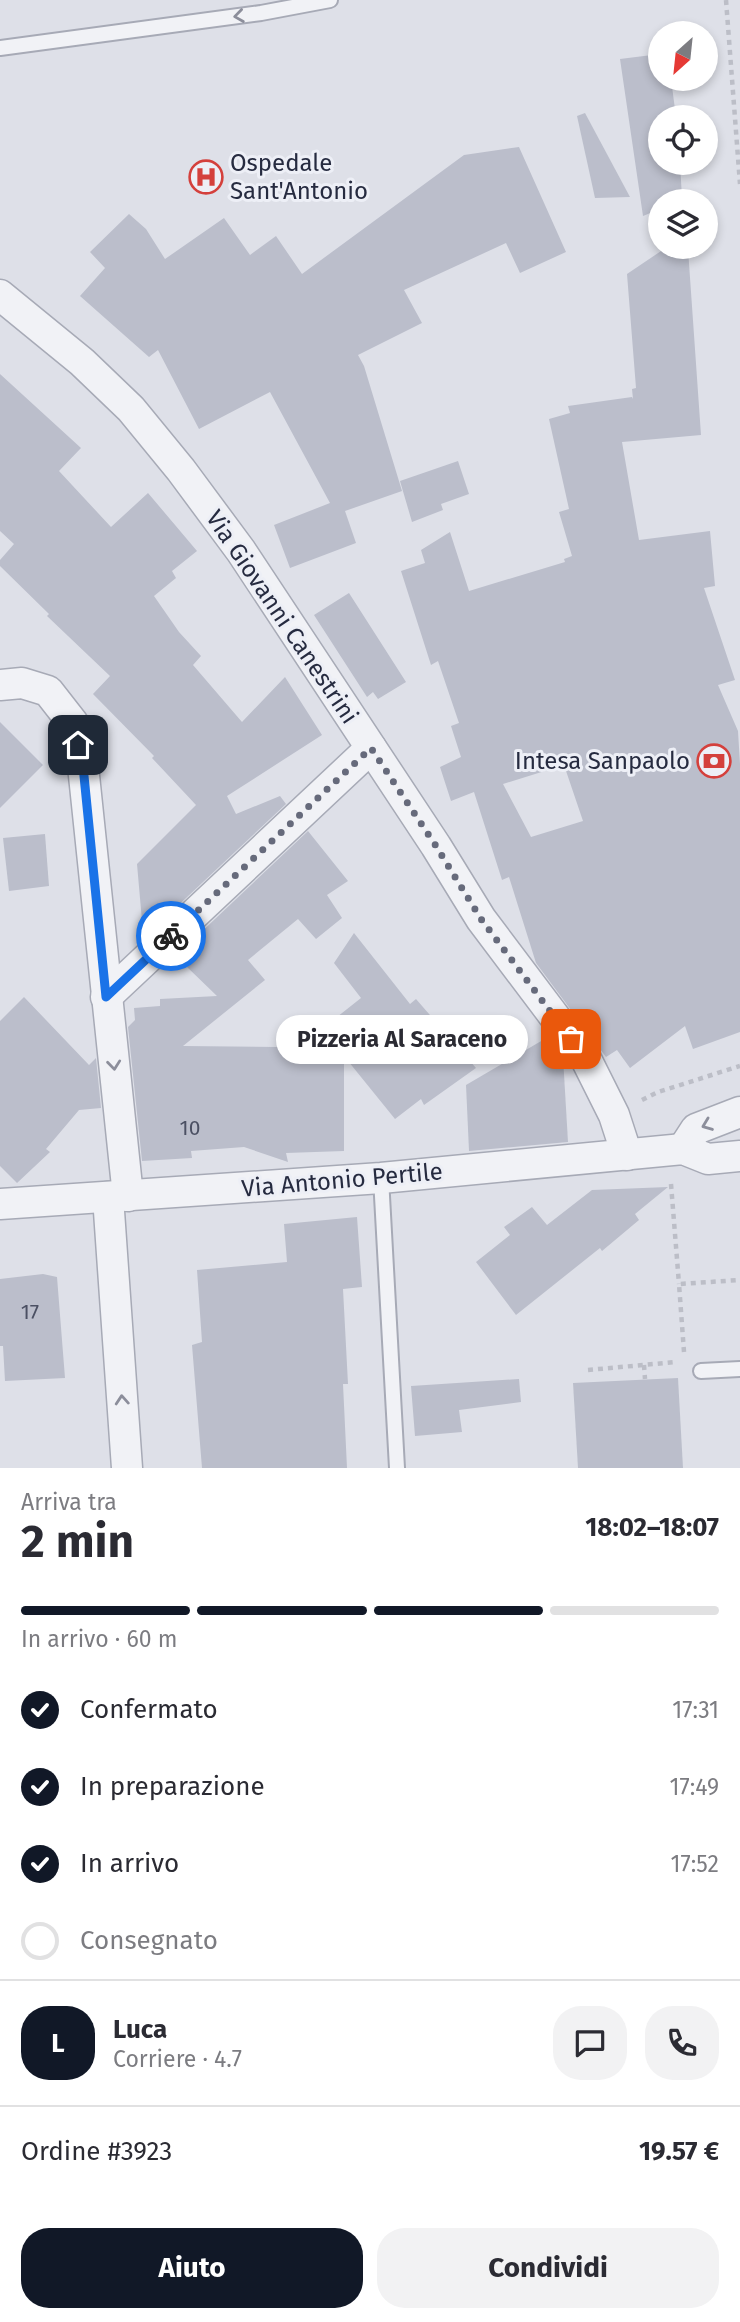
<!DOCTYPE html>
<html lang="it">
<head>
<meta charset="utf-8">
<style>
  body { margin:0; font-family:"Fira Sans",sans-serif; background:#f2f2f3; color:#2b2b33; height:100vh; display:flex; flex-direction:column; font-size:26px; white-space:nowrap }
  * { box-sizing:border-box; margin:0 }
  p { font-size:23px; color:#7c7c81 }
  .icon { flex:none; width:38px; height:38px; fill:none; stroke:currentColor; stroke-width:2; stroke-linecap:round; stroke-linejoin:round }
  .map { position:relative; height:1468px; overflow:hidden }
  .details { display:flex; flex-direction:column; background:#fff; flex:1 }
  .details>* { flex:none }
  .needle { width:46px; rotate:207deg }
  .controls { position:absolute; left:648px; top:21px; display:grid; gap:14px }
  .controls a { display:grid; place-items:center; width:70px; height:70px; border-radius:50%; background:#fff; box-shadow:0 4px 10px #0003; font-size:35px }
  .pin { position:absolute; display:grid; place-items:center; width:60px; height:60px; color:#fff; margin:-30px; border-radius:14px; box-shadow:0 4px 10px #0006 }
  .courier { position:absolute; display:grid; place-items:center; width:70px; height:70px; margin:-35px; border:5px solid #1a73e8; border-radius:50%; background:#fff; color:#222; box-shadow:0 2px 9px #0007 }
  .bubble { position:absolute; height:49px; border-radius:24px; background:#fff; box-shadow:0 4px 10px #0003; font-size:23px; font-weight:700; line-height:49px; text-align:center }
  .overview em { font-style:normal; font-weight:700 }
  .overview div { display:flex; flex-direction:column-reverse }
  .overview { display:flex; align-items:center; justify-content:space-between; height:119px; padding:0 21px }
  h1 { font-size:46px; font-weight:700; line-height:52px }
  .bar { display:grid; grid-template-columns:repeat(4,1fr); gap:10px 7px; align-content:center; height:84px; padding:0 21px }
  .bar i { height:9px; border-radius:5px; background:#e1e1e2 }
  .bar .selected { background:#111827 }
  .bar p { grid-column:span 4 }
  .line { display:flex; align-items:center; gap:18px; padding:0 21px; border-top:2px solid #e1e1e2 }
  .line div { flex:1 }
  .round { display:grid; place-items:center; flex:none; width:74px; height:74px; border-radius:28px; background:#f2f2f3 }
  ol { padding:0 21px; list-style:none }
  li { display:flex; align-items:center; gap:21px; height:77px }
  li p { margin-inline-start:auto }
  li .icon { padding:7px; border-radius:50%; background:#111827; color:#fff; stroke-width:4 }
  li:last-child { color:#7c7c81 }
  li i { width:38px; height:38px; border:4px solid #e1e1e2; border-radius:50% }
  .cta { display:flex; gap:14px; margin-top:auto; padding:14px 21px }
  .cta a { flex:1; height:80px; border-radius:28px; background:#111827; color:#fff; font-size:28px; font-weight:700; line-height:80px; text-align:center }
  .cta a+a { background:#f2f2f3; color:#2b2b33 }
  .map>svg:first-child { display:block }
</style>
</head>
<body>
<div class="map">
<svg width="740" height="1468" viewBox="0 0 740 1468">
  <rect width="100%" height="100%" fill="#dee0e8"/>
  <g fill="#bbbecb" fill-rule="evenodd">
    <polygon points="660,54 660,79 671,79 676,117 660,117 660,163 680,163 682,198 675,201 660,201 660,209 643,216 620,59"/>
    <polygon points="585,113 630,197 595,198 577,116"/>
    <polygon points="519,147 566,252 520,273 506,243 404,290 422,323 358,355 364,366 402,491 345,511 356,543 290,568 274,525 330,503 270,392 199,429 158,350 149,357 80,296 105,268 90,252 129,214 146,229 165,259 224,218 250,255 276,236 302,274 464,155"/>
    <path d="M667,247L688,249L701,435L622,442L639,540L710,531L715,586L704,588L735,680L718,685L738,731L740,764V1032L693,1049L685,1026L630,1068L617,1050L606,1057L536,963L509,877L502,880L474,792L451,801L440,767L461,757L451,726L459,723L438,661L431,665L401,571L425,563L421,550L450,532L469,591L565,562L564,559L572,556L559,512L569,509L549,419L570,413L568,406L632,397L633,399L632,389L636,388L627,274ZM564,765L583,821L531,837L503,784Z"/>
    <polygon points="0,374 81,448 59,471 111,527 148,493 197,551 172,571 176,578 154,596 179,632 201,656 193,665 242,722 285,677 322,735 227,796 236,814 280,796 286,804 152,930 142,921 137,864 196,805 152,758 154,756 93,694 110,676 47,616 49,614 0,566 0,560 14,544 0,531"/>
    <polygon points="458,461 469,494 441,504 443,510 412,522 400,481"/>
    <polygon points="349,593 406,682 378,699 373,692 367,697 314,615"/>
    <polygon points="0,722 43,765 0,808"/>
    <polygon points="308,831 348,881 327,895 342,918 316,939 298,919 248,960 265,980 183,1046 278,1047 289,1032 313,1036 361,998 334,963 354,933 410,1004 416,999 476,1068 424,1105 421,1099 395,1119 344,1056 344,1151 286,1153 288,1162 244,1147 191,1151 192,1158 142,1161 128,1027 135,1020 134,1008 160,1006 160,999 217,996 187,967 190,965 178,954"/>
    <polygon points="45,834 49,886 9,891 3,838"/>
    <polygon points="24,997 89,1065 96,1058 101,1108 79,1110 46,1149 50,1152 17,1183 0,1166 0,1021"/>
    <polygon points="548,1037 563,1057 568,1142 469,1151 466,1085"/>
    <polygon points="668,1187 635,1214 639,1220 602,1251 600,1248 516,1315 476,1262 510,1235 504,1227 532,1207 547,1225 592,1190"/>
    <polygon points="357,1217 362,1287 343,1289 348,1384 343,1384 347,1468 202,1468 192,1345 202,1342 197,1270 287,1262 284,1224"/>
    <polygon points="43,1274 57,1277 65,1378 5,1381 3,1346 0,1346 0,1279"/>
    <polygon points="678,1378 683,1468 578,1468 573,1383"/>
    <polygon points="519,1379 521,1402 459,1410 462,1432 415,1436 411,1386"/>
  </g>
  <g fill="none" stroke-linecap="round" stroke-linejoin="round">
    <defs>
      <g id="lane">
        <polyline points="0,48 261,13 330,0"/>
        <polyline points="381,1178 397,1468"/>
        <polyline points="701,1371 740,1369"/>
      </g>
      <g id="street">
        <polyline points="0,295 82,362 131,409 181,470 241,551 436,846 481,919 585,1057 614,1115 627,1155"/>
        <polyline points="0,685 22,683 48,691 73,723 83,766 128,1196"/>
        <polyline points="106,997 371,748"/>
        <polyline points="683,1149 696,1129 740,1112"/>
        <polyline points="108,1197 127,1468"/>
        <polyline points="0,1204 381,1178 683,1149 708,1159 740,1156"/>
      </g>
    </defs>
    <use href="#lane" stroke="#a7aab6" stroke-width="18"/>
    <use href="#street" stroke="#a7aab6" stroke-width="33"/>
    <g stroke="#bcbec7" stroke-width="4.5" stroke-dasharray="5 5" stroke-linecap="butt">
      <polyline points="726,0 740,184"/>
      <polyline points="642,1100 658,1092 740,1066"/>
      <polyline points="671,1184 679,1284"/>
      <polyline points="684,1352 679,1284 740,1280"/>
      <polyline points="644,1365 645,1379"/>
      <polyline points="588,1370 676,1362"/>
    </g>
    <use href="#lane" stroke="#f1f2f6" stroke-width="14"/>
    <use href="#street" stroke="#f1f2f6" stroke-width="30"/>
  </g>
  <defs><path id="oneway-chevron" d="M-2-3.5L2.5 0L-2 3.5" fill="none" stroke-width="1.6" stroke-linecap="round" stroke-linejoin="round" transform="scale(1.75)"/></defs>
  <g stroke="#8c8e9b">
    <use href="#oneway-chevron" transform="translate(239 16) rotate(172)"/>
    <use href="#oneway-chevron" transform="translate(114 1065) rotate(84)"/>
    <use href="#oneway-chevron" transform="translate(707 1125) rotate(159)"/>
    <use href="#oneway-chevron" transform="translate(122 1400) rotate(-94)"/>
  </g>
  <g fill="none" stroke-linecap="round" stroke-linejoin="round">
    <polyline stroke="#666a7b" stroke-width="7" stroke-dasharray="0 12.6" points="171,936 371,748 436,846 481,919 571,1039"/>
    <polyline stroke="#1a73e8" stroke-width="9" points="78,745 83,766 106,997 171,936"/>
  </g>
  <defs>
    <symbol id="hospital-ring" viewBox="-11 -11 22 22"><circle r="9.5" fill="#edeff6" stroke="#d4403c" stroke-width="1.5"/><path d="M-5-5h3v3.5h4V-5h3V5h-3V1.5h-4V5h-3Z" fill="#d4403c"/></symbol>
    <symbol id="bank-ring" viewBox="-11 -11 22 22"><circle r="9.5" fill="#edeff6" stroke="#d4403c" stroke-width="1.5"/><path d="M-6-4H6V4H-6ZM0-2.3a2.3 2.3 0 1 0 0 4.6a2.3 2.3 0 1 0 0-4.6Z" fill="#d4403c"/></symbol>
  </defs>
  <g fill-rule="evenodd">
    <use href="#hospital-ring" x="187" y="158" width="38" height="38"/>
    <use href="#bank-ring" x="695" y="742" width="38" height="38"/>
  </g>
  <g text-anchor="middle" stroke-width="6" stroke-linejoin="round" paint-order="stroke">
    <g font-size="21" fill="#4b5063">
      <text x="190" y="1135">10</text>
      <text x="30" y="1319">17</text>
    </g>
    <g font-size="24" fill="#262b40" stroke="#edeff6" text-anchor="start">
      <text x="230" y="171">Ospedale<tspan x="230" dy="28">Sant'Antonio</tspan></text>
      <text x="690" y="769" text-anchor="end">Intesa Sanpaolo</text>
    </g>
    <g font-size="24" fill="#262b40" stroke="#edeff6">
      <text transform="translate(282 617) rotate(56)" y="8">Via Giovanni Canestrini</text>
      <text transform="translate(342 1180) rotate(-5)" y="8">Via Antonio Pertile</text>
    </g>
  </g>
</svg>
<div class="controls">
<a><svg class="needle" viewBox="-14 -14 28 28"><path d="M0-13l5 13h-10z" fill="#e53935"/><path d="M0 13l5-13h-10z" fill="#7c7c81"/></svg></a>
<a><svg class="icon" aria-label="locate" viewBox="0 0 24 24"><circle cx="12" cy="12" r="6"/><path d="M12 2v4M12 18v4M2 12h4M18 12h4"/></svg></a>
<a><svg class="icon" aria-label="layers" viewBox="0 0 24 24"><path d="M12 4l9 5-9 5-9-5zM3 14l9 5 9-5"/></svg></a>
</div>
<div class="pin" style="left:571px;top:1039px;background:#ea580c"><svg class="icon" aria-label="bag" viewBox="0 0 24 24"><path d="M5 8h14l-1 12H6zM9 8a3 3 0 0 1 6 0"/></svg></div>
<div class="pin" style="left:78px;top:745px;background:#1f2937"><svg class="icon" aria-label="home" viewBox="0 0 24 24"><path d="M3 11l9-7 9 7M6 9v11h12V9"/></svg></div>
<div class="courier" style="left:171px;top:936px"><svg class="icon" aria-label="bike" viewBox="0 0 24 24"><circle cx="6" cy="16" r="4"/><circle cx="18" cy="16" r="4"/><path d="M6 16l4-8h5l3 8M10 8l3 8H6M13 5h3"/></svg></div>
<div class="bubble" style="left:276px;top:1015px;width:252px">Pizzeria Al Saraceno</div>
</div>
<section class="details">
<div class="overview"><div><h1>2 min</h1><p>Arriva tra</p></div><em>18:02–18:07</em></div>
<div class="bar"><i class="selected"></i><i class="selected"></i><i class="selected"></i><i></i><p>In arrivo · 60 m</p></div>
<ol>
<li><svg class="icon" aria-label="check" viewBox="0 0 24 24"><path d="M5 12l5 5 9-10"/></svg>Confermato<p>17:31</p></li>
<li><svg class="icon" aria-label="check" viewBox="0 0 24 24"><path d="M5 12l5 5 9-10"/></svg>In preparazione<p>17:49</p></li>
<li><svg class="icon" aria-label="check" viewBox="0 0 24 24"><path d="M5 12l5 5 9-10"/></svg>In arrivo<p>17:52</p></li>
<li><i></i>Consegnato</li>
</ol>
<div class="line" style="height:126px"><b class="round" style="background:#111827;color:#fff">L</b><div><b>Luca</b><p>Corriere · 4.7</p></div><a class="round"><svg class="icon" aria-label="chat" viewBox="0 0 24 24"><path d="M4 5h16v11H9l-5 4z"/></svg></a><a class="round"><svg class="icon" aria-label="phone" viewBox="0 0 24 24"><path d="M5 4h4l2 5-3 2q2 4 5 5l2-3 5 2v4C11 20 4 13 5 4z"/></svg></a></div>
<div class="line" style="height:91px"><div>Ordine #3923</div><b>19.57 €</b></div>
<div class="cta"><a>Aiuto</a><a>Condividi</a></div>
</section>
</body>
</html>
